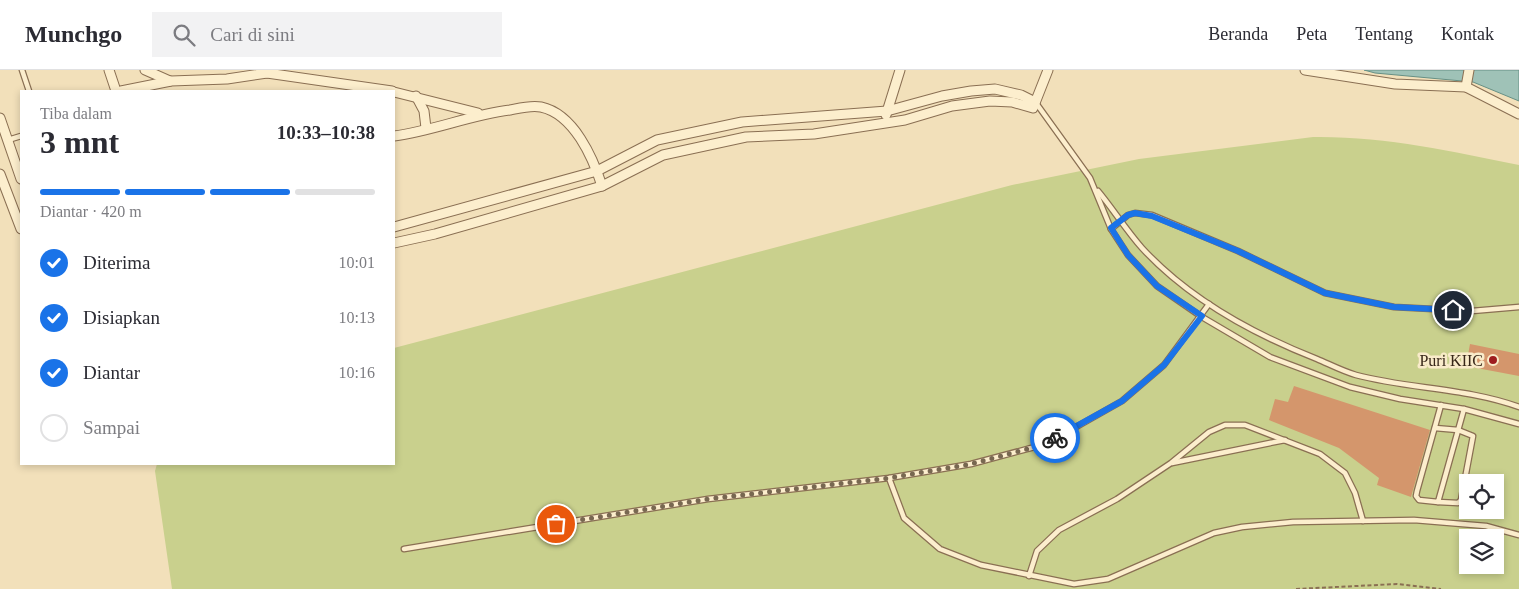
<!DOCTYPE html>
<html lang="id">
<head>
<meta charset="utf-8">
<style>
  body { margin:0; font-family:Georgia,serif; background:#f2f2f3; color:#2b2b33; height:100vh; display:flex; flex-direction:column; font-size:19px; white-space:nowrap }
  * { box-sizing:border-box; margin:0 }
  p { font-size:16px; color:#7c7c81 }
  .icon { flex:none; width:28px; height:28px; fill:none; stroke:currentColor; stroke-width:2; stroke-linecap:round; stroke-linejoin:round }
  .map { position:relative; flex:1; overflow:hidden }
  .sheet { position:absolute; left:20px; top:20px; width:375px; height:375px; display:flex; flex-direction:column; background:#fff; border-radius:0px; box-shadow:0 2px 8px #0003 }
  .sheet>* { flex:none }
  .tools { position:absolute; left:1459px; top:404px; display:grid; gap:10px }
  .tools a { display:grid; place-items:center; width:45px; height:45px; border-radius:0px; background:#fff; box-shadow:0 2px 8px #0003; font-size:25px }
  .pin { position:absolute; display:grid; place-items:center; width:42px; height:42px; color:#fff; margin:-21px; border:2px solid #fff; border-radius:50%; box-shadow:0 1px 5px #0007 }
  .courier { position:absolute; display:grid; place-items:center; width:50px; height:50px; margin:-25px; border:4px solid #1a73e8; border-radius:50%; background:#fff; color:#222; box-shadow:0 1px 6px #0007 }
  .headline em { font-style:normal; font-weight:600 }
  .headline div { display:flex; flex-direction:column-reverse }
  .headline { display:flex; align-items:center; justify-content:space-between; height:85px; padding:0 20px }
  h1 { font-size:32px; font-weight:600; line-height:38px }
  .bar { display:grid; grid-template-columns:repeat(4,1fr); gap:8px 5px; align-content:center; height:60px; padding:0 20px }
  .bar i { height:6px; border-radius:4px; background:#e1e1e2 }
  .bar .selected { background:#1a73e8 }
  .bar p { grid-column:span 4 }
  ol { padding:0 20px; list-style:none }
  li { display:flex; align-items:center; gap:15px; height:55px }
  li p { margin-inline-start:auto }
  li .icon { padding:5px; border-radius:50%; background:#1a73e8; color:#fff; stroke-width:4 }
  li:last-child { color:#7c7c81 }
  li i { width:28px; height:28px; border:2px solid #e1e1e2; border-radius:50% }
  header { display:flex; align-items:center; gap:30px; box-sizing:border-box; height:70px; padding:0 25px; background:#fff; border-bottom:1px solid #e1e1e2 }
  header strong { font-size:24px }
  nav { display:flex; gap:28px; margin-inline-start:auto; font-size:18px }
  .search { width:350px; height:45px; background:#f2f2f3; display:flex; align-items:center; gap:12px; box-sizing:border-box; padding:0 18px; border-radius:0px; color:#7c7c81; font-size:19px }
  .map>svg:first-child { display:block }
</style>
</head>
<body>
<header>
<strong>Munchgo</strong>
<div class="search"><svg class="icon" aria-label="search" viewBox="0 0 24 24"><circle cx="10" cy="10" r="6"/><path d="M15 15l6 6"/></svg>Cari di sini</div>
<nav><a>Beranda</a><a>Peta</a><a>Tentang</a><a>Kontak</a></nav>
</header>
<div class="map">
<svg width="1519" height="519" viewBox="0 0 1519 519">
  <rect width="100%" height="100%" fill="#f2e0ba"/>
  <path fill="#c9d08d" fill-rule="evenodd" d="M1313,67C1384,66 1450,81 1519,95V519H172L155,401L157,394H394V278L1012,115L1139,89ZM1468,412H1495V440H1468ZM1468,468H1495V495H1468Z"/>
  <polygon fill="#9fc2b7" stroke="#669085" points="1364,0 1519,0 1519,31 1473,12 1375,3"/>
  <g fill="#d4966c">
    <polygon points="1470,274 1519,284 1519,306 1466,296"/>
    <polygon points="1294,316 1430,360 1411,427 1377,415 1379,408 1339,378 1269,350 1275,329 1288,332"/>
  </g>
  <g fill="none" stroke-linecap="round" stroke-linejoin="round">
    <defs>
      <g id="service">
        <polyline points="22,0 29,21"/>
        <polyline points="1036,33 1090,108 1111,159 1128,185 1157,216 1202,247 1270,287 1350,317 1400,329 1464,339 1519,354"/>
        <polyline points="8,70 21,66"/>
        <path d="M1098,121C1113,139 1126,160 1142,178C1189,229 1253,264 1317,289C1329,294 1342,301 1356,305C1409,319 1467,318 1519,337"/>
        <polyline points="1111,159 1128,145 1135,143 1152,145 1238,181 1325,223 1394,237 1472,241 1519,237"/>
        <polyline points="1441,335 1417,421 1416,426 1419,430 1438,432 1464,339"/>
        <polyline points="1435,358 1458,360 1473,366 1461,430 1458,433 1438,432"/>
        <polyline points="1172,393 1285,370"/>
        <polyline points="889,408 904,448 940,479 981,495 1074,514 1108,509 1214,463 1242,457 1293,452 1414,450 1486,456 1519,465"/>
        <polyline points="404,479 708,429 889,408 971,394 1046,374 1122,331 1164,295 1209,234"/>
        <polyline points="1029,506 1037,481 1059,460 1117,429 1171,393 1209,362 1225,355 1245,355 1320,384 1345,403 1355,423 1363,451"/>
      </g>
      <g id="minor">
        <polyline points="109,0 116,21"/>
        <polyline points="145,0 170,11"/>
        <polyline points="266,0 267,3 392,21"/>
        <polyline points="1305,0 1395,14 1466,17 1519,44"/>
        <polyline points="1466,17 1469,0"/>
        <polyline points="121,21 171,11 227,9 267,3"/>
        <polyline points="394,22 478,43"/>
        <polyline points="416,26 424,41 426,58"/>
        <polyline points="886,45 900,0"/>
        <polyline points="0,48 21,109"/>
        <path d="M394,66C433,61 470,45 510,40C520,38 531,35 541,37C574,44 593,88 602,116"/>
        <polyline points="0,104 21,159"/>
        <polyline points="394,157 597,101 657,70 742,52 887,41 942,26 971,21 995,19 1021,25 1035,32"/>
        <polyline points="394,173 435,164 602,116 663,85 746,67 814,64 905,50 952,36 990,31 1012,32 1033,38 1048,0"/>
      </g>
    </defs>
    <use href="#service" stroke="#8a6f53" stroke-width="7"/>
    <use href="#minor" stroke="#8a6f53" stroke-width="11"/>
    <polyline stroke="#8a6f53" stroke-width="2" stroke-dasharray="4 2.5" stroke-linecap="butt" points="1296,519 1397,514 1441,519"/>
    <use href="#service" stroke="#fceecd" stroke-width="4.5"/>
    <use href="#minor" stroke="#fceecd" stroke-width="9"/>
  </g>
  <g fill="none" stroke-linecap="round" stroke-linejoin="round">
    <polyline stroke="#786851" stroke-width="5" stroke-dasharray="0 9" points="556,454 708,429 889,408 971,394 1046,374 1055,368"/>
    <polyline stroke="#1a73e8" stroke-width="6" points="1055,368 1122,331 1164,295 1202,246 1157,216 1128,185 1111,158 1128,145 1135,143 1152,146 1238,181 1325,223 1394,237 1453,240"/>
  </g>
  <circle fill="#9e1d1f" stroke="#f9ebca" stroke-width="2" cx="1493" cy="290" r="5"/>
  <g text-anchor="middle" stroke-width="5" stroke-linejoin="round" paint-order="stroke">
    <g font-size="16" fill="#372719" stroke="#f9ebca" text-anchor="end">
      <text x="1483" y="296">Puri KIIC</text>
    </g>
  </g>
</svg>
<div class="tools">
<a><svg class="icon" aria-label="locate" viewBox="0 0 24 24"><circle cx="12" cy="12" r="6"/><path d="M12 2v4M12 18v4M2 12h4M18 12h4"/></svg></a>
<a><svg class="icon" aria-label="layers" viewBox="0 0 24 24"><path d="M12 4l9 5-9 5-9-5zM3 14l9 5 9-5"/></svg></a>
</div>
<div class="pin" style="left:556px;top:454px;background:#ea580c"><svg class="icon" aria-label="bag" viewBox="0 0 24 24"><path d="M5 8h14l-1 12H6zM9 8a3 3 0 0 1 6 0"/></svg></div>
<div class="pin" style="left:1453px;top:240px;background:#1f2937"><svg class="icon" aria-label="home" viewBox="0 0 24 24"><path d="M3 11l9-7 9 7M6 9v11h12V9"/></svg></div>
<div class="courier" style="left:1055px;top:368px"><svg class="icon" aria-label="bike" viewBox="0 0 24 24"><circle cx="6" cy="16" r="4"/><circle cx="18" cy="16" r="4"/><path d="M6 16l4-8h5l3 8M10 8l3 8H6M13 5h3"/></svg></div>
<section class="sheet">
<div class="headline"><div><h1>3 mnt</h1><p>Tiba dalam</p></div><em>10:33–10:38</em></div>
<div class="bar"><i class="selected"></i><i class="selected"></i><i class="selected"></i><i></i><p>Diantar · 420 m</p></div>
<ol>
<li><svg class="icon" aria-label="check" viewBox="0 0 24 24"><path d="M5 12l5 5 9-10"/></svg>Diterima<p>10:01</p></li>
<li><svg class="icon" aria-label="check" viewBox="0 0 24 24"><path d="M5 12l5 5 9-10"/></svg>Disiapkan<p>10:13</p></li>
<li><svg class="icon" aria-label="check" viewBox="0 0 24 24"><path d="M5 12l5 5 9-10"/></svg>Diantar<p>10:16</p></li>
<li><i></i>Sampai</li>
</ol>
</section>
</div>
</body>
</html>
